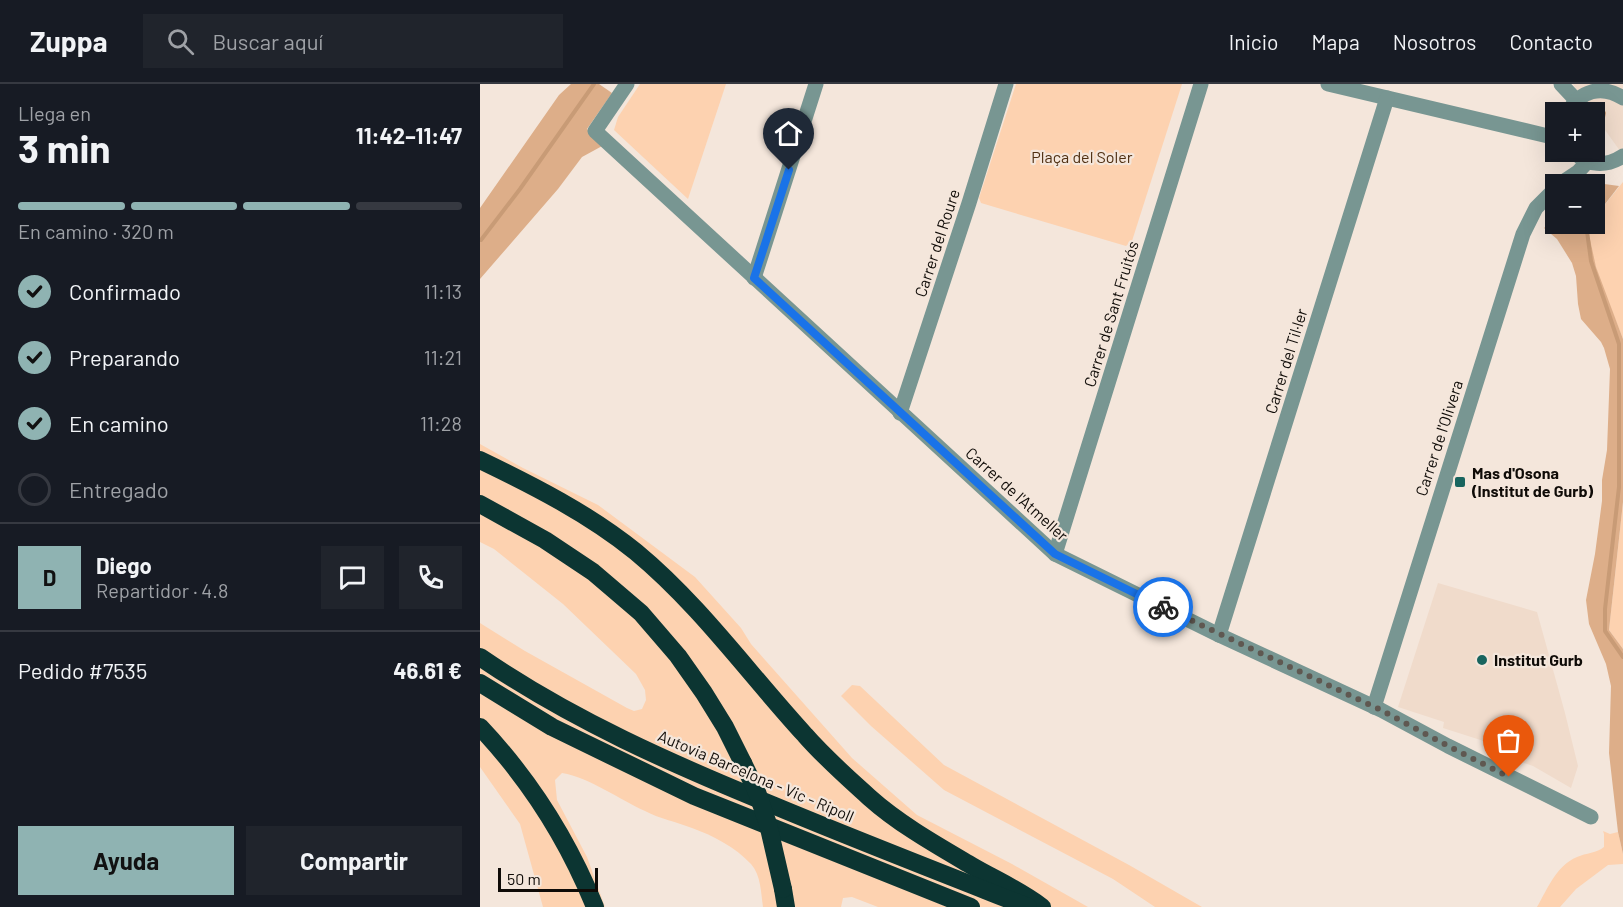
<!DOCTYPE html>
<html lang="es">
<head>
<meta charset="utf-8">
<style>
  body { margin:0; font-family:Barlow,sans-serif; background:#20242c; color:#f1f3f6; height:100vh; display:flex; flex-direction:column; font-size:22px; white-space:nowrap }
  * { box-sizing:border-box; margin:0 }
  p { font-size:20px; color:#9ea1a6 }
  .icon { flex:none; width:33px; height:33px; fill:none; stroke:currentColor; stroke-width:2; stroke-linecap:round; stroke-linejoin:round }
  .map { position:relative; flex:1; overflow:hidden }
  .drawer { display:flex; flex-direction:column; background:#171b24; width:480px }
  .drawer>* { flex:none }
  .tools { position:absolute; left:1065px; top:18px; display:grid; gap:12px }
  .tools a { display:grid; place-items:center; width:60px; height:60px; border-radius:0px; background:#171b24; box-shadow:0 6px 24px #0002; font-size:30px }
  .scale { position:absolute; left:18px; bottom:15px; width:100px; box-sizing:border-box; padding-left:6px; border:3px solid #0f0b07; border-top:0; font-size:16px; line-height:21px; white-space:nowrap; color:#0f0b07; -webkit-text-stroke:4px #f4e6db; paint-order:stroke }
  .pin { position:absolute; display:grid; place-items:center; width:51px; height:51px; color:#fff; margin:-62px -26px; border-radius:50% 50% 50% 0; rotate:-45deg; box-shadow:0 0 6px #0007 }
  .pin .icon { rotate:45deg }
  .courier { position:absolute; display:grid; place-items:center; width:60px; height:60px; margin:-30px; border:4px solid #1a73e8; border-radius:50%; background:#fff; color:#222; box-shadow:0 2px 8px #0007 }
  .overview em { font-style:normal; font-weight:700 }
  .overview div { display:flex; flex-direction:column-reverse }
  .overview { display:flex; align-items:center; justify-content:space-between; height:102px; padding:0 18px }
  h1 { font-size:39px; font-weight:700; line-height:45px }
  .bar { display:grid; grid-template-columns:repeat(4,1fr); gap:9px 6px; align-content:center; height:72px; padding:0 18px }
  .bar i { height:8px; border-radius:4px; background:#363941 }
  .bar .active { background:#8fb3b2 }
  .bar p { grid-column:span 4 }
  .line { display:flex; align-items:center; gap:15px; padding:0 18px; border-top:2px solid #363941 }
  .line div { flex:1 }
  .round { display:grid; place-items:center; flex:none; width:63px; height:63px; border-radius:0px; background:#20242c }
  ol { padding:0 18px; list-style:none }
  li { display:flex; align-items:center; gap:18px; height:66px }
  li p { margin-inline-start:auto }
  li .icon { padding:6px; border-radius:50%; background:#8fb3b2; color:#111; stroke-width:4 }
  li:last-child { color:#9ea1a6 }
  li i { width:33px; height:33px; border:3px solid #363941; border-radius:50% }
  .primary-button { display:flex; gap:12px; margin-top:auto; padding:12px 18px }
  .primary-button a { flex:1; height:69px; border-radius:0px; background:#8fb3b2; color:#111; font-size:24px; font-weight:700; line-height:69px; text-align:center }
  .primary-button a+a { background:#20242c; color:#f1f3f6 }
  header { display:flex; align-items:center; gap:36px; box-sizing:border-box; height:84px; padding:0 30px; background:#171b24; border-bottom:2px solid #363941 }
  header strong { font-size:28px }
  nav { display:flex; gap:33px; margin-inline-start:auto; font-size:21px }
  .search { width:420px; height:54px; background:#20242c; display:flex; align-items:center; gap:15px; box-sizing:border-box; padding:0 21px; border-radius:0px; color:#9ea1a6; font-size:22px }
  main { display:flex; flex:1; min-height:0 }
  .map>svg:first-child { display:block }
</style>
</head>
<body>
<header>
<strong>Zuppa</strong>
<div class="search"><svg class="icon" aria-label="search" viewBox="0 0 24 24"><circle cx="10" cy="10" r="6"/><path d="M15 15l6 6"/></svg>Buscar aquí</div>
<nav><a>Inicio</a><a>Mapa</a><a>Nosotros</a><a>Contacto</a></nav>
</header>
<main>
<section class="drawer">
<div class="overview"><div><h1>3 min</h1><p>Llega en</p></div><em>11:42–11:47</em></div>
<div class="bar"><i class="active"></i><i class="active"></i><i class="active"></i><i></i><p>En camino · 320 m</p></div>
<ol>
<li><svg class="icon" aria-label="check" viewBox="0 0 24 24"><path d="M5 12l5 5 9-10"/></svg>Confirmado<p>11:13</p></li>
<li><svg class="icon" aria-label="check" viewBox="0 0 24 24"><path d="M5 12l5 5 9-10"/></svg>Preparando<p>11:21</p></li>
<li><svg class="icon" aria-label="check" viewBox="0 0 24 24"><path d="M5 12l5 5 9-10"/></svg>En camino<p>11:28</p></li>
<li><i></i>Entregado</li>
</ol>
<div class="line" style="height:108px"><b class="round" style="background:#8fb3b2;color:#111">D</b><div><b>Diego</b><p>Repartidor · 4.8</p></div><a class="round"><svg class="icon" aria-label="chat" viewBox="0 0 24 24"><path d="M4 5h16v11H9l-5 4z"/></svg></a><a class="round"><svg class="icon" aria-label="phone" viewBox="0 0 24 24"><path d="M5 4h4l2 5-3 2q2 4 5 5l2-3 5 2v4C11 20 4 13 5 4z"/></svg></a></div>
<div class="line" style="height:78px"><div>Pedido #7535</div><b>46.61 €</b></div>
<div class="primary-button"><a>Ayuda</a><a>Compartir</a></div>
</section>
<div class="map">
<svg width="1143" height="823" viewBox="0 0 1143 823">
  <rect width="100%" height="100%" fill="#f4e6db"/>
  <g fill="#f0dbcb">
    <polygon points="1093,0 1143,0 1143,71 1115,32 1114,28 1112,28"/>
    <polygon points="958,499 1057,528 1085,629 1098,682 1091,704 1053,682 1011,668 1013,660 963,644 964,638 918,623"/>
  </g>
  <g fill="#fdd2b0">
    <polygon points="160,0 246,0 208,115 134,46 138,33"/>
    <polygon points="536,0 702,0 652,157 646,162 501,119 499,114"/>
    <path d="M1143,98V255C1129,218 1110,180 1108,141L1109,140H1114L1115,133Z"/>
    <path d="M0,360L43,384L118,421L215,493L261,544L271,560L372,674L437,731L532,780L608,823H398L372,813L363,814L361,823H283C281,809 281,791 271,780C255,763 234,752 212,744C197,738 180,735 165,727C139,715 110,694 82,689L75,696L77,716L107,773L125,823H63L40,740L0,683V539L45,567L147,624L154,627L162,625L166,616L165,606L156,590L83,520L14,465L0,458Z"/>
    <polygon points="1143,418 1143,565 1129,546"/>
    <polygon points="372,601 380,602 464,681 649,781 722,823 675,823 633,795 464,706 391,642 361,612"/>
    <path d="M1123,747L1130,750L1138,748L1143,770V780L1128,781L1096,805L1080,823H1057C1068,804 1076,782 1097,773C1106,769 1117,769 1124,763V750Z"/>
  </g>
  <g fill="#ddae89">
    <polygon points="91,0 119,0 132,9 107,45 124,61 102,73 78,105 0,195 0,124 79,11"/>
    <polygon points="1117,99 1139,102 1115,133 1115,101"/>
    <polygon points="1075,134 1076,140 1109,140 1109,151 1116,183 1143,255 1143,418 1129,546 1143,565 1143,770 1138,748 1129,669 1131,602 1126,580 1109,540 1106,516 1115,470 1122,417 1122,396 1127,366 1130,285 1124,264 1121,258 1101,235 1098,220 1096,192 1092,179 1077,155 1064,144"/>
  </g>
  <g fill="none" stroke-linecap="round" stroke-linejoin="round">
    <g stroke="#c89b76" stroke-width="4">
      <polyline points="1117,59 1124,29"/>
      <polyline points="1106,140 1111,177 1139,260 1139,403 1125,525 1125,547 1143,573"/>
      <polyline points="1,156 40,105 114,0"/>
    </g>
    <g stroke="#789692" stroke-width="15">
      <polyline points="147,0 115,47 575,470 739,551 901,626 968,662 1111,733"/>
      <polyline points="848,0 1068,52 1076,52"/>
      <polyline points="1081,0 1096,16"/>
      <path d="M1088,28C1100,7 1121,0 1143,14"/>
      <path d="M1094,68C1108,82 1126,83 1143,72"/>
      <polyline points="1080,100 1098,88 1108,77"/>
      <polyline points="274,194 336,0"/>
      <polyline points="420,329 489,119 526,0"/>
      <polyline points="575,470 721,0"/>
      <polyline points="739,551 907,14"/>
      <polyline points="894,623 1043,150 1056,124 1076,104"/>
    </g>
    <g stroke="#0c3532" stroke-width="18">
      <path d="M0,376C54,402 109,430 156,468C220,521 269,590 325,651C345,674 368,694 390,714C419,740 458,762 492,782C516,796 540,806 562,823"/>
      <polyline points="0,420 65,456 113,488 161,529 198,572 224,609 245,643 263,679"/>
      <path d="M0,573C92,636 192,680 295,722C379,757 464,790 548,823"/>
      <polyline points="0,599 72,643 214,712 491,823"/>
      <path d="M0,643C50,696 88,756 115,823"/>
      <polyline points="303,805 306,823"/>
    </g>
    <polyline stroke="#0c3532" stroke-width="18" points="263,679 277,708 288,740 303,805"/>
  </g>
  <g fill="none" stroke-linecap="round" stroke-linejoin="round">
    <polyline stroke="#5f5851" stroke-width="6" stroke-dasharray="0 10.8" points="683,523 901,626 968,662 1029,693"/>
    <polyline stroke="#1a73e8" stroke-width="8" points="309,86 274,194 575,470 683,523"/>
  </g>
  <g fill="#18645e" stroke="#f4e6db" stroke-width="2">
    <rect x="974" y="392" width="12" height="12" rx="3"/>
    <circle cx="1002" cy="576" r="6"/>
  </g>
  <g text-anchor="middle" stroke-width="4.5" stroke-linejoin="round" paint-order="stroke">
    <g font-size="16" fill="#4f2f12" stroke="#f4e6db">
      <text x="602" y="79">Plaça del Soler</text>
    </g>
    <g font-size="16" fill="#0f0b07" stroke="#f4e6db">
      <text transform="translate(457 159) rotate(-72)" y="6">Carrer del Roure</text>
      <text transform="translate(631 230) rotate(-73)" y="6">Carrer de Sant Fruitós</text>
      <text transform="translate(806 277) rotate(-73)" y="6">Carrer del Til·ler</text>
      <text transform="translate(959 354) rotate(-72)" y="6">Carrer de l'Olivera</text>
      <text transform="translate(537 410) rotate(42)" y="6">Carrer de l'Atmeller</text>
      <text transform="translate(276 692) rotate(23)" y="6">Autovia Barcelona - Vic - Ripoll</text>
    </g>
    <g font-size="16" font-weight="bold" fill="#0f0b07" stroke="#f4e6db" text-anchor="start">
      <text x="992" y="395">Mas d'Osona<tspan x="992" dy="18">(Institut de Gurb)</tspan></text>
      <text x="1014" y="582">Institut Gurb</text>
    </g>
  </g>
</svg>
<div class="tools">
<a>+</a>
<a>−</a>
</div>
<div class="scale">50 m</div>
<div class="pin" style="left:1029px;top:693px;background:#ea580c"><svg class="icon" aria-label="bag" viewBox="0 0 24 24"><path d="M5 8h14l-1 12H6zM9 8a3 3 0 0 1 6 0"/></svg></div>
<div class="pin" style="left:309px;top:86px;background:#1f2937"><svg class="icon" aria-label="home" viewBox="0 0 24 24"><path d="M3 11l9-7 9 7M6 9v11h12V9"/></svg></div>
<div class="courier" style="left:683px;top:523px"><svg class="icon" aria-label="bike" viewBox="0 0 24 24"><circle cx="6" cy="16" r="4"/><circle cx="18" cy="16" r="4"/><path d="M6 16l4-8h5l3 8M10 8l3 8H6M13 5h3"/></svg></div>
</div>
</main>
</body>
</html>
